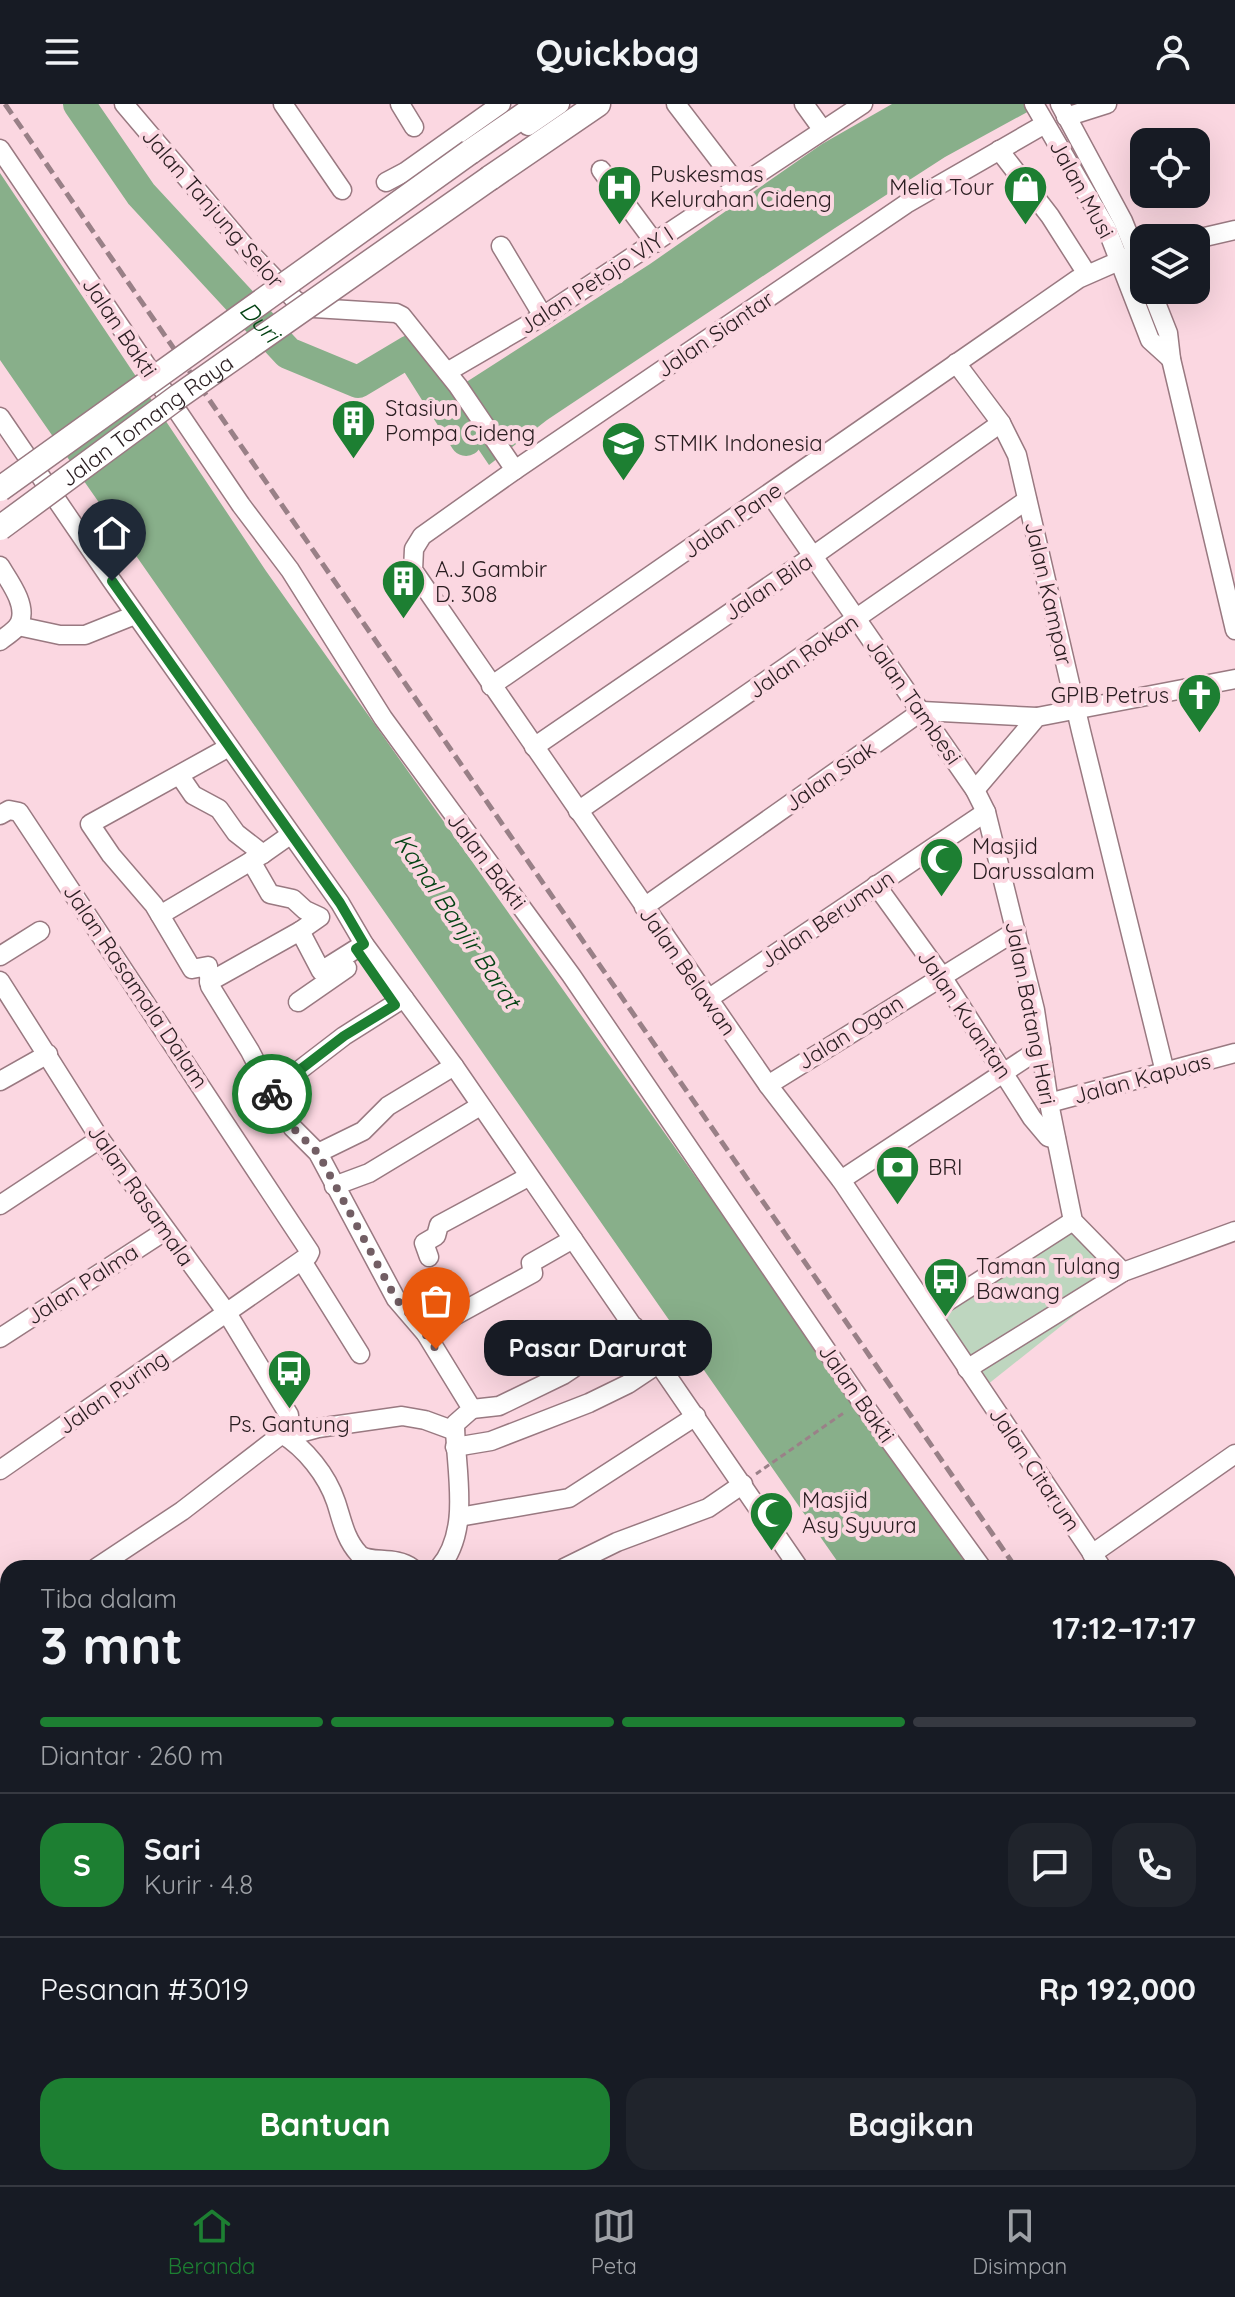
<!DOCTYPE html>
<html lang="id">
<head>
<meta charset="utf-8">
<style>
  body { margin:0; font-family:Quicksand,sans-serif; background:#20242c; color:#f1f3f6; height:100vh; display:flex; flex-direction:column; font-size:30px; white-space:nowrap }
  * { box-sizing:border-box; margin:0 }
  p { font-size:26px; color:#9ea1a6 }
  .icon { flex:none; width:44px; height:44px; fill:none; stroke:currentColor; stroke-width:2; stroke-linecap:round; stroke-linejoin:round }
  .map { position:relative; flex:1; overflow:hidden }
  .sheet { position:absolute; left:0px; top:1456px; width:1236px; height:626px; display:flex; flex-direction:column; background:#171b24; border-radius:24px 24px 0 0; box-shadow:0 8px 32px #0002 }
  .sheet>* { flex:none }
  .buttons { position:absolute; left:1130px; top:24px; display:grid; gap:16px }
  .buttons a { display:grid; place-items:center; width:80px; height:80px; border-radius:16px; background:#171b24; box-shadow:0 8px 32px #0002; font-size:40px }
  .pin { position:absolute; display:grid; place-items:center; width:68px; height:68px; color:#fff; margin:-82px -34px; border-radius:50% 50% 50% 0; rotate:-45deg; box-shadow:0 0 8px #0007 }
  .pin .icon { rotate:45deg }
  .courier { position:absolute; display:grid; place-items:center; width:80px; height:80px; margin:-40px; border:6px solid #1d7f32; border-radius:50%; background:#fff; color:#222; box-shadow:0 2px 10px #0007 }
  .bubble { position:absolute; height:56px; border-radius:24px; background:#171b24; box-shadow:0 8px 32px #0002; font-size:26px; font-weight:700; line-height:56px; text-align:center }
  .head em { font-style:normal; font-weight:700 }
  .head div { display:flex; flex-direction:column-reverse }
  .head { display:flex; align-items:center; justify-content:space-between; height:136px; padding:0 40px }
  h1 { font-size:52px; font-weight:700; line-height:60px }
  .bar { display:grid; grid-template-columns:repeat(4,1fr); gap:12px 8px; align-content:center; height:96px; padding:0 40px }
  .bar i { height:10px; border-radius:6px; background:#363941 }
  .bar .selected { background:#1d7f32 }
  .bar p { grid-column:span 4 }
  .line { display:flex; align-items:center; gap:20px; padding:0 40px; border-top:2px solid #363941 }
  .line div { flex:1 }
  .round { display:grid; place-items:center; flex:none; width:84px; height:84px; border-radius:24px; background:#20242c }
  .cta { display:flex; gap:16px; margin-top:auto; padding:16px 40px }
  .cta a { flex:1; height:92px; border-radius:24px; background:#1d7f32; color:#fff; font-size:32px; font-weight:700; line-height:92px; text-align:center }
  .cta a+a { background:#20242c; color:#f1f3f6 }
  header { display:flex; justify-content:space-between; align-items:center; height:104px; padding:0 40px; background:#171b24; font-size:36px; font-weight:700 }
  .menu { display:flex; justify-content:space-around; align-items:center; height:112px; border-top:2px solid #363941; background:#171b24; font-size:22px; color:#9ea1a6 }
  .menu a { display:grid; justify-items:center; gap:4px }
  .menu .selected { color:#1d7f32 }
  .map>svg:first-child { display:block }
</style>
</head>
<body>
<header><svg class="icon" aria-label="menu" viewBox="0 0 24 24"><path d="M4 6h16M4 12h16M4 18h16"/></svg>Quickbag<svg class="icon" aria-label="person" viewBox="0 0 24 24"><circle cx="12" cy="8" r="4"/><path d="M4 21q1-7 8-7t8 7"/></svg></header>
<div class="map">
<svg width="1235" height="2081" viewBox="0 0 1235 2081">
  <rect width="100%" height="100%" fill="#fbd7e1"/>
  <polygon fill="#bed6bf" points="1078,1107 1110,1183 987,1281 936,1207"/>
  <g fill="#88af8a">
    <polygon points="892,0 1042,0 945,53 835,124 547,316 489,361 443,293 650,160 822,40"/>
    <polygon points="0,69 266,467 854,1296 969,1464 842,1464 40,314 0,256"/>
    <polygon points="1228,1840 1235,1851 1235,2029 1228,2018"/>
  </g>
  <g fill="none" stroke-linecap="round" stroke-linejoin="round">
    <path stroke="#88af8a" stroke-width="32" id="s1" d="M79,0L141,90L288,249L358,278L410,247L466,336"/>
    <defs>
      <g id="minor">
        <polyline points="124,0 254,153 296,197 314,204 396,209 402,212 458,282 515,366"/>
        <polyline points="283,0 342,86"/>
        <polyline points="400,0 414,23"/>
        <polyline points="676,0 738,81"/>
        <polyline points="804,0 822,25"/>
        <polyline points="1034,0 1107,125 1150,236 1171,255"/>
        <polyline points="1060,0 1123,117 1144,169"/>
        <polyline points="1066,13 1107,0"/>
        <polyline points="1045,20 906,100 515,366 422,432 414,445 413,466 768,981 841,1076 1102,1464"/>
        <polyline points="528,22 560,0"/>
        <polyline points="0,45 241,401 290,466 383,614 571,871 861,1297 982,1464"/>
        <polyline points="999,46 1050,112 1087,170"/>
        <polyline points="601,66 655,139"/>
        <polyline points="386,78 405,68 501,0"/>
        <polyline points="1196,135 1235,126"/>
        <polyline points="501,142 543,212"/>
        <polyline points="1151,186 1168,229 1171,255 1235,526"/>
        <polyline points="956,259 1001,319 1017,351 1081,627 1165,968"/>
        <polyline points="447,268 543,212 863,0"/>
        <polyline points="0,313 112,477 340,799 364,840 454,962 799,1464"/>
        <polyline points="770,390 975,686 986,708 1035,906 1049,999 1073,1117 1123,1168"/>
        <path d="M0,462C9,477 27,500 20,518C17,526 6,532 0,537"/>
        <polyline points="18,522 60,531 85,531 135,511"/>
        <polyline points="491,582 1078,175 1144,146"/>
        <path d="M229,643L90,720L111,751L154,801L192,865L208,862L210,882L250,947L278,1001L293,1024L318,1049L396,1195L426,1230L472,1305L455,1320C455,1365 472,1426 439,1464"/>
        <polyline points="534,643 813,452 1001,319"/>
        <polyline points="180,672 193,691 219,705 236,729 263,750"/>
        <polyline points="975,686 1037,613 1235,575"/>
        <polyline points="578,707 1027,396"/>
        <polyline points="0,711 9,706 19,708 310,1148 308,1152 0,1366"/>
        <polyline points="251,757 270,790 293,795 305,806 320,813 300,827"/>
        <polyline points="876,781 941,871 1032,1014 1048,1033 1056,1035"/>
        <polyline points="644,803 922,607 1037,613"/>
        <polyline points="160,811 263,750 290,731"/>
        <polyline points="0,852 40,827"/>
        <polyline points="0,877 100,1035 227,1209 289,1311 287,1321 282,1330 182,1407 96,1464"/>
        <polyline points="209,878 300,827 321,867 364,840"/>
        <polyline points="708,895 986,708"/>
        <polyline points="298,898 347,864"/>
        <polyline points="0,977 48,950"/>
        <polyline points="768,981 1016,827"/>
        <polyline points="271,988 344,932 404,894"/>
        <polyline points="1049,999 1235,949"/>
        <polyline points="318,1049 363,1027 388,1002 454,962"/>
        <polyline points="841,1076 1041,944"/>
        <polyline points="334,1082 369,1069 480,1002"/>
        <polyline points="0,1101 100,1035"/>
        <polyline points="429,1153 424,1139 436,1132 439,1121 528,1073"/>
        <polyline points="302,1157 360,1250"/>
        <polyline points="931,1208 1073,1117"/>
        <polyline points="426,1230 447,1216 533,1169 531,1159 573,1135"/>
        <polyline points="0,1234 165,1127"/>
        <polyline points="967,1265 1123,1168 1235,1127"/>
        <polyline points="472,1305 499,1302 563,1271 635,1223"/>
        <polyline points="283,1328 296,1330 318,1324 402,1312 425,1316 455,1327"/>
        <path d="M282,1330C305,1344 327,1371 336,1398C342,1416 345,1435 359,1450C369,1460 395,1451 412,1464"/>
        <polyline points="455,1343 491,1337 589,1299 628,1280 658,1260"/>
        <polyline points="459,1413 569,1394 696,1312"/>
        <polyline points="1092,1450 1235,1350"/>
        <polyline points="564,1464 617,1438 708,1404 743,1380"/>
        <polyline points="0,1528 8,1523"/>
        <polyline points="1228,1652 1235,1662"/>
        <polyline points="0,1676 8,1673"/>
        <polyline points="0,1793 8,1814"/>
        <polyline points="1228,1827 1235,1836"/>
        <polyline points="99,2074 101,2081"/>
        <polyline points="207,2074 209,2081"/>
        <polyline points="348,2074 348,2081"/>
        <polyline points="457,2074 458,2081"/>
        <polyline points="535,2074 536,2081"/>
        <polyline points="879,2074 879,2081"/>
        <polyline points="1020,2074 1025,2081"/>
        <polyline points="1210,2074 1214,2081"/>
        <polyline points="0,2076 8,2073"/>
        <polyline points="126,2081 145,2074"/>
        <polyline points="552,2081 712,2074"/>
      </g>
      <g id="major">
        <polyline points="470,48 540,0"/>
        <polyline points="490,74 598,0"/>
      </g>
    </defs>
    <use href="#minor" stroke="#997981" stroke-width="21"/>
    <use href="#major" stroke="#997981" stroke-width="27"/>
    <polyline stroke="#9a8188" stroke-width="3" stroke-dasharray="6 4" stroke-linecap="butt" points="756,1370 845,1308"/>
    <use href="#minor" stroke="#fff" stroke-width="18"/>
    <use href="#major" stroke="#fff" stroke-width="24"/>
    <g stroke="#998087" stroke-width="5" stroke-dasharray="12 6" stroke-linecap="butt">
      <polyline points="5,0 1016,1464"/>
      <polyline points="1228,1772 1235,1782"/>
      <polyline points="1228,1789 1235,1799"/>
    </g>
    <defs>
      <g id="major-bridge">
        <polyline points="0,385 470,48"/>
        <path id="s2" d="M0,424L179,292L490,74"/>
      </g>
    </defs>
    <use href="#major-bridge" stroke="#997981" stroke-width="27" stroke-linecap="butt"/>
    <use href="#major-bridge" stroke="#fff" stroke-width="24"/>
  </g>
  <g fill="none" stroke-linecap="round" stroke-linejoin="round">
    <polyline stroke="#725e64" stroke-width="8" stroke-dasharray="0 14.4" points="272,990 293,1024 318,1049 396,1195 419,1221 436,1245"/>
    <polyline stroke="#1d7f32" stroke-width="10" points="112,477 340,799 364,840 356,845 395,901 344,932 271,988 272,990"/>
  </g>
  <defs>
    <symbol id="hospital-pin" viewBox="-11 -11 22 30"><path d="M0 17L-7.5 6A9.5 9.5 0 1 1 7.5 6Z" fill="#1d7f32" stroke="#fbd7e1"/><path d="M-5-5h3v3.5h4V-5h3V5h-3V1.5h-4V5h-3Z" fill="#fff"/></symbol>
    <symbol id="shop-pin" viewBox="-11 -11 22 30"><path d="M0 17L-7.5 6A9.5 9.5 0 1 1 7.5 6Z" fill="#1d7f32" stroke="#fbd7e1"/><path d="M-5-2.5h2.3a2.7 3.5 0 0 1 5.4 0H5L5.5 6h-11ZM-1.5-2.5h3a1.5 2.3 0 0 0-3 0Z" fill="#fff"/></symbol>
    <symbol id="building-pin" viewBox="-11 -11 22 30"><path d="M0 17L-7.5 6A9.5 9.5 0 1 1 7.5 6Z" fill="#1d7f32" stroke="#fbd7e1"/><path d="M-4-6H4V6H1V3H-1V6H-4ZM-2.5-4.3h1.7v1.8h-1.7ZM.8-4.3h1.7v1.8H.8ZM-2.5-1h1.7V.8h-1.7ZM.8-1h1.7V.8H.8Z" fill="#fff"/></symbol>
    <symbol id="university-pin" viewBox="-11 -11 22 30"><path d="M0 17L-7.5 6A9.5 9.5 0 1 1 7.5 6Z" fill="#1d7f32" stroke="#fbd7e1"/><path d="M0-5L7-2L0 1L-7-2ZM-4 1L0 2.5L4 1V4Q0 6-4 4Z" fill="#fff"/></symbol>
    <symbol id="church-pin" viewBox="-11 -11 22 30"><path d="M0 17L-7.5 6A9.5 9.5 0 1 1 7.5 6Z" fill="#1d7f32" stroke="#fbd7e1"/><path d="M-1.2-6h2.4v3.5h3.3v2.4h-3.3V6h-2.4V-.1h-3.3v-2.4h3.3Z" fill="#fff"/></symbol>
    <symbol id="mosque-pin" viewBox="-11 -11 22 30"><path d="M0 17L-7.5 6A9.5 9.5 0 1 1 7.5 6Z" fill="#1d7f32" stroke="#fbd7e1"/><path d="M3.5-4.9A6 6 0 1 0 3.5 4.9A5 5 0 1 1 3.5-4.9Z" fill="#fff"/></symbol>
    <symbol id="bank-pin" viewBox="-11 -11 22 30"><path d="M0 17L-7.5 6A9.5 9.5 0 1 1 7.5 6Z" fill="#1d7f32" stroke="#fbd7e1"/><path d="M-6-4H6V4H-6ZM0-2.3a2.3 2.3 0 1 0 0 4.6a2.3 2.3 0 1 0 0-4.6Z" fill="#fff"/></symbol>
    <symbol id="bus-pin" viewBox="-11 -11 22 30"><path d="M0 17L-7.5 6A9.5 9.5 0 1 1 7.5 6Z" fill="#1d7f32" stroke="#fbd7e1"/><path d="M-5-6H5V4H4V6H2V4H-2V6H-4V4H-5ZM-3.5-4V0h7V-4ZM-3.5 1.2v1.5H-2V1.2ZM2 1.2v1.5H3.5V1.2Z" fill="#fff"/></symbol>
  </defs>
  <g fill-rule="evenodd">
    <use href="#hospital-pin" x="594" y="58" width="51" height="69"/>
    <use href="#shop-pin" x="1000" y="58" width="51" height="69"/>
    <use href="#building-pin" x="328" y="292" width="51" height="69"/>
    <use href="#university-pin" x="598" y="314" width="51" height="69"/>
    <use href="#building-pin" x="378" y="452" width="51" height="69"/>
    <use href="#church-pin" x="1174" y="566" width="51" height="69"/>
    <use href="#mosque-pin" x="916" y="730" width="51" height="69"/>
    <use href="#bank-pin" x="872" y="1038" width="51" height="69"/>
    <use href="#bus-pin" x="920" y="1150" width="51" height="69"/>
    <use href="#bus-pin" x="264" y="1242" width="51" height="69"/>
    <use href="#mosque-pin" x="746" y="1384" width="51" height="69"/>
  </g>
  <g text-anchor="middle" stroke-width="8" stroke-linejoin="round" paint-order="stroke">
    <g font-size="22" fill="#291d20" stroke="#fbd7e1" text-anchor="start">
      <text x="650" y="78">Puskesmas<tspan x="650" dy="25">Kelurahan Cideng</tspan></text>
      <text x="994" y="91" text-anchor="end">Melia Tour</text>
      <text x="385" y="312">Stasiun<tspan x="385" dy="25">Pompa Cideng</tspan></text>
      <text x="654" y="347">STMIK Indonesia</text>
      <text x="435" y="473">A.J Gambir<tspan x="435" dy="25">D. 308</tspan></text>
      <text x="1169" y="599" text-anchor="end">GPIB Petrus</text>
      <text x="972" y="750">Masjid<tspan x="972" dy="25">Darussalam</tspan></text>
      <text x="928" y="1071">BRI</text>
      <text x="976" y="1170">Taman Tulang<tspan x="976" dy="25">Bawang</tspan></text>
      <text x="289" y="1328" text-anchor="middle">Ps. Gantung</text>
      <text x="802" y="1404">Masjid<tspan x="802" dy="25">Asy Syuura</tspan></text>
    </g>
    <g font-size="22" fill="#291d20" stroke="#fbd7e1">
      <text transform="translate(1082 85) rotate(61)" y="8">Jalan Musi</text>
      <text transform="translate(213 104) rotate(49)" y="8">Jalan Tanjung Selor</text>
      <text transform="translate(596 176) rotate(-33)" y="8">Jalan Petojo VIY I</text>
      <text transform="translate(120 223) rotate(56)" y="8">Jalan Bakti</text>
      <text transform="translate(715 230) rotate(-34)" y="8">Jalan Siantar</text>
      <text dy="8" stroke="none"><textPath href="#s2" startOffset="182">Jalan Tomang Raya</textPath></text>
      <text transform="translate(732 416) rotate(-35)" y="8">Jalan Pane</text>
      <text transform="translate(768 483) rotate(-34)" y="8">Jalan Bila</text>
      <text transform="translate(1049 489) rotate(77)" y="8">Jalan Kampar</text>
      <text transform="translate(803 552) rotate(-35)" y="8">Jalan Rokan</text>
      <text transform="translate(914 597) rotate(55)" y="8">Jalan Tambesi</text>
      <text transform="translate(830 672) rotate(-35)" y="8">Jalan Siak</text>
      <text transform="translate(487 757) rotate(53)" y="8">Jalan Bakti</text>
      <text transform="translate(827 815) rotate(-34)" y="8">Jalan Berumun</text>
      <text transform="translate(688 867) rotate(55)" y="8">Jalan Belawan</text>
      <text transform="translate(136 882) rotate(56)" y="8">Jalan Rasamala Dalam</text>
      <text transform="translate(1031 909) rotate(79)" y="8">Jalan Batang Hari</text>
      <text transform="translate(965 910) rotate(56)" y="8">Jalan Kuantan</text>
      <text transform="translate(850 928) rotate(-32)" y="8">Jalan Ogan</text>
      <text transform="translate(1142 974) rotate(-15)" y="8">Jalan Kapuas</text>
      <text transform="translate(141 1091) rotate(55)" y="8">Jalan Rasamala</text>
      <text transform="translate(82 1180) rotate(-33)" y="8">Jalan Palma</text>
      <text transform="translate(113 1288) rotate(-35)" y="8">Jalan Puring</text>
      <text transform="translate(857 1289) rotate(55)" y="8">Jalan Bakti</text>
      <text transform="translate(1035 1365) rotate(56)" y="8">Jalan Citarum</text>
    </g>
    <g font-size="24" font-style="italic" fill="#054415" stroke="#fbd7e1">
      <text dy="8" stroke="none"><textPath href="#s1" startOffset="284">Duri</textPath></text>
      <text transform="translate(457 817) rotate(56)" y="8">Kanal Banjir Barat</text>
    </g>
  </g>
</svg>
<div class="buttons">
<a><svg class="icon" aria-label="locate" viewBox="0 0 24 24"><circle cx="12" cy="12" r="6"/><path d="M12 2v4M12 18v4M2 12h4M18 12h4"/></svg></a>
<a><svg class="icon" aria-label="layers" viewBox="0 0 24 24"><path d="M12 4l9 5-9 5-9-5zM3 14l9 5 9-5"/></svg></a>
</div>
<div class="pin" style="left:436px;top:1245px;background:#ea580c"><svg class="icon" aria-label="bag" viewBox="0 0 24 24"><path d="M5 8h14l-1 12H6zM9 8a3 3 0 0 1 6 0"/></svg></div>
<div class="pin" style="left:112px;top:477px;background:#1f2937"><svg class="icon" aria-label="home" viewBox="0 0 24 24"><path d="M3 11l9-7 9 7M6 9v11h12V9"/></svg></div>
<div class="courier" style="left:272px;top:990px"><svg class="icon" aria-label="bike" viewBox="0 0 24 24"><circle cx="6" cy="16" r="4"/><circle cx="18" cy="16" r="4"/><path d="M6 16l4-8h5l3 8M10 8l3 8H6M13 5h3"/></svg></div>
<div class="bubble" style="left:484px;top:1216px;width:228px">Pasar Darurat</div>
<section class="sheet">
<div class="head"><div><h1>3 mnt</h1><p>Tiba dalam</p></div><em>17:12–17:17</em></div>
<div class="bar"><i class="selected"></i><i class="selected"></i><i class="selected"></i><i></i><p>Diantar · 260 m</p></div>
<div class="line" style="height:144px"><b class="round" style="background:#1d7f32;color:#fff">S</b><div><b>Sari</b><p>Kurir · 4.8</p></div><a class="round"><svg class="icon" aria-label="chat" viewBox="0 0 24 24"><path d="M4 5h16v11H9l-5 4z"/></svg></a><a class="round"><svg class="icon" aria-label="phone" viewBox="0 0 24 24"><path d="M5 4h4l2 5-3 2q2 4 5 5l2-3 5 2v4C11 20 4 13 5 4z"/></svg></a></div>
<div class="line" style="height:104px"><div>Pesanan #3019</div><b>Rp 192,000</b></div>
<div class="cta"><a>Bantuan</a><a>Bagikan</a></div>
</section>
</div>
<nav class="menu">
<a class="selected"><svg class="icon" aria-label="home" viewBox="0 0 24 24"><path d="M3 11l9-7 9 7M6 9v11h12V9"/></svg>Beranda</a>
<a><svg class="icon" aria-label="map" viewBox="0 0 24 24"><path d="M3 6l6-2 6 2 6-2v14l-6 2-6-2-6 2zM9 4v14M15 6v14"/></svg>Peta</a>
<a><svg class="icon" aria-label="saved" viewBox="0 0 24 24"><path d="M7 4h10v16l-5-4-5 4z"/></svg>Disimpan</a>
</nav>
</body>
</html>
